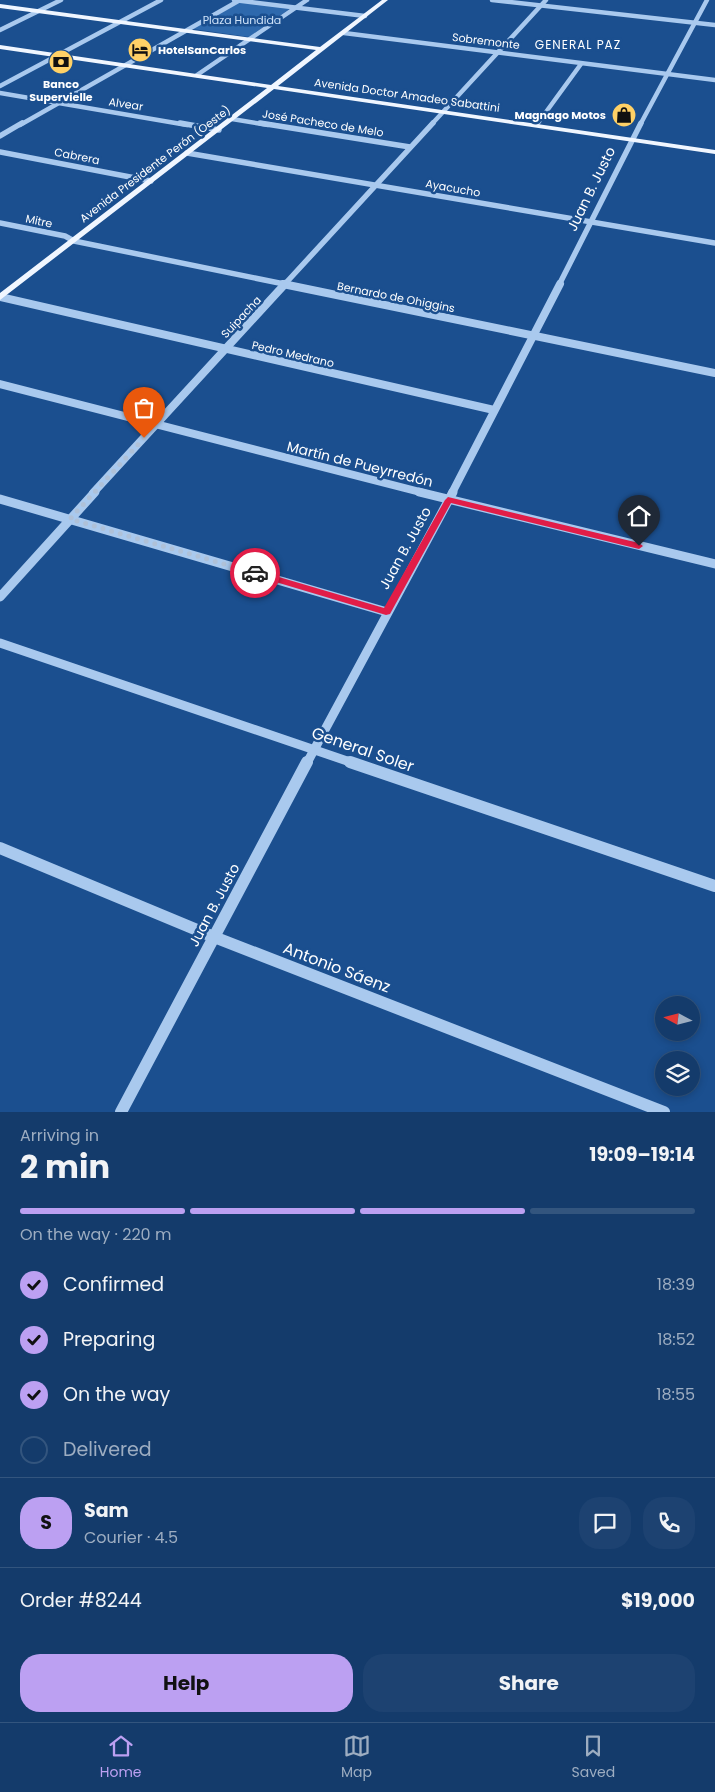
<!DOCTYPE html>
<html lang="en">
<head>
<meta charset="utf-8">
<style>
  body { margin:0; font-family:Poppins,sans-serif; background:#1d4271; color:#f1f3f6; height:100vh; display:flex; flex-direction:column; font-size:19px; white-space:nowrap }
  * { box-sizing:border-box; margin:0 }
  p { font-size:16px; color:#9dadc1 }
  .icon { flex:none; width:28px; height:28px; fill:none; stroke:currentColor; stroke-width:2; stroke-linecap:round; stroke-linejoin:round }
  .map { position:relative; height:1112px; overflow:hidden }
  .drawer { display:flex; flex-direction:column; background:#143b6b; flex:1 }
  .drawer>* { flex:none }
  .needle { width:32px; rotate:277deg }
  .buttons { position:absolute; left:655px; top:996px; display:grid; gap:10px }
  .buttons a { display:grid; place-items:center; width:45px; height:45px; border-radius:50%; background:#143b6b; box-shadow:0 2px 8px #0003,0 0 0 1px #33557e; font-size:25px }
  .pin { position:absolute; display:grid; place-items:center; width:42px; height:42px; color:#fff; margin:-51px -21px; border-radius:50% 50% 50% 0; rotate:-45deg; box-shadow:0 0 5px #0007 }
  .pin .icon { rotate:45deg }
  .courier { position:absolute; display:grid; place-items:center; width:50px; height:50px; margin:-25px; border:4px solid #e11d48; border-radius:50%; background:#fff; color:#222; box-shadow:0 1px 6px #0007 }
  .head em { font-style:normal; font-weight:700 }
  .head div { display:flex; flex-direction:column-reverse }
  .head { display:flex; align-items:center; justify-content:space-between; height:85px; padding:0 20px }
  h1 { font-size:32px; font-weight:700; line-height:38px }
  .bar { display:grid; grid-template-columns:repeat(4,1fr); gap:8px 5px; align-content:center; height:60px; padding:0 20px }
  .bar i { height:6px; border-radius:4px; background:#33557e }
  .bar .on { background:#bca0f2 }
  .bar p { grid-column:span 4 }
  .line { display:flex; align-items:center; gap:12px; padding:0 20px; border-top:1px solid #33557e }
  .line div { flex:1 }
  .round { display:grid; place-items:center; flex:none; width:52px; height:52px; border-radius:20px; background:#1d4271 }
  ol { padding:0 20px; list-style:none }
  li { display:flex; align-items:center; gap:15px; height:55px }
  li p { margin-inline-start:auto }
  li .icon { padding:5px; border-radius:50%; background:#bca0f2; color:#111; stroke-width:4 }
  li:last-child { color:#9dadc1 }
  li i { width:28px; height:28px; border:2px solid #33557e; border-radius:50% }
  .primary-button { display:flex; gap:10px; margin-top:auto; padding:10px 20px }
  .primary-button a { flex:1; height:58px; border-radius:20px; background:#bca0f2; color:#111; font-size:20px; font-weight:700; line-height:58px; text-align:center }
  .primary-button a+a { background:#1d4271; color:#f1f3f6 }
  .tabs { display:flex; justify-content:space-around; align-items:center; height:70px; border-top:1px solid #33557e; background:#143b6b; font-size:14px; color:#9dadc1 }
  .tabs a { display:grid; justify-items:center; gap:2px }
  .tabs .on { color:#bca0f2 }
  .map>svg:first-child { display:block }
</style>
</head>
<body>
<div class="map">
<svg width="715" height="1112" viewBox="0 0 715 1112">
  <rect width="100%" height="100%" fill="#1b4f8f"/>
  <polygon fill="#2e69ad" points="239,2 291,8 249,37 193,29"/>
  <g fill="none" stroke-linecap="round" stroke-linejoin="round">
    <g stroke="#a9c9ee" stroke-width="4.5">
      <polyline points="234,0 365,16"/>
      <polyline points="492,0 715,25"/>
      <polyline points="0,30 61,0"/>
      <polyline points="344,33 715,80"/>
      <polyline points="197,75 307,0"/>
      <polyline points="0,86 161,0"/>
      <polyline points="0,93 187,125"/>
      <polyline points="232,119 268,125"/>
      <polyline points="538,123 581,64"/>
      <polyline points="20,125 240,0"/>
      <polyline points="431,125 546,0"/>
      <polyline points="640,125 707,0"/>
    </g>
    <g stroke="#a9c9ee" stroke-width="5.5">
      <polyline points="180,123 219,130"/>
      <polyline points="260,123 410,147"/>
      <polyline points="0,136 22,123"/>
      <polyline points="0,152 151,181"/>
      <polyline points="187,153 715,243"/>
      <polyline points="0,223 65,236 74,241 289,285"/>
      <polyline points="284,285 433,123"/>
      <polyline points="559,285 641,123"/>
    </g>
    <g stroke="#a9c9ee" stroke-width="8">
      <polyline points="283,284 715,373"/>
      <polyline points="0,297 494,410"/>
      <polyline points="0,384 424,493"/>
      <polyline points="93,493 285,284"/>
      <polyline points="452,493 560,284"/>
    </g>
    <g stroke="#a9c9ee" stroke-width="9">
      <polyline points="419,492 715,564"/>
      <polyline points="0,499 387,612"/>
      <polyline points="0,597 95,492"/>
      <polyline points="0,643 353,763"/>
      <polyline points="307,763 453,492"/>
    </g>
    <g stroke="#a9c9ee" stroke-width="12">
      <polyline points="350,762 715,886"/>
      <polyline points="0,848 214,937 664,1112"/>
      <polyline points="121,1112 307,762"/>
    </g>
    <polygon fill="#f0f6ff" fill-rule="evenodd" points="382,0 388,0 278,86 715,150 715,154 274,89 0,300 0,293 267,88 0,49 0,45 271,85 316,50 0,8 0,4 320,47"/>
  </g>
  <polygon fill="#e11d48" points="448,497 639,543 643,546 639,549 451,503 390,614 386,615 252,575 251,573 255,570 384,608 445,500"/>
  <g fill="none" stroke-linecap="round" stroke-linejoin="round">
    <polyline stroke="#afc1d8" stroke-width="5" stroke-dasharray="0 9" points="144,438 70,519 255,573"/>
  </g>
  <defs>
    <symbol id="hotel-disc" viewBox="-11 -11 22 22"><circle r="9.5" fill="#ffd166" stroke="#1b4f8f"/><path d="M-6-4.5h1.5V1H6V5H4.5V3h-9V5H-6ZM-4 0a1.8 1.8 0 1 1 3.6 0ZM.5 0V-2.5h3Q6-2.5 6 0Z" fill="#111"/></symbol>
    <symbol id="bank-disc" viewBox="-11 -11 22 22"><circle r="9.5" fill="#ffd166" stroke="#1b4f8f"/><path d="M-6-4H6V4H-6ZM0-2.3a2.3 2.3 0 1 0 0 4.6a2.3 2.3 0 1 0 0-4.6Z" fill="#111"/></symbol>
    <symbol id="shop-disc" viewBox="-11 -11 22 22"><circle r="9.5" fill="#ffd166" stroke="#1b4f8f"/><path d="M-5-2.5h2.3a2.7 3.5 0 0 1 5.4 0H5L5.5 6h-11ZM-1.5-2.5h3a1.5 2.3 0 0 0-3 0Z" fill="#111"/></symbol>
  </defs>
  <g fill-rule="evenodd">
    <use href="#hotel-disc" x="126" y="36" width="28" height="28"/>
    <use href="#bank-disc" x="47" y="48" width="28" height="28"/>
    <use href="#shop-disc" x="610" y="101" width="28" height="28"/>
  </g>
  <g text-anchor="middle" stroke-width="5" stroke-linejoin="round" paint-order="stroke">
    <g font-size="11" fill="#cfe3fa" stroke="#1b4f8f">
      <text x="242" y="24">Plaza Hundida</text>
    </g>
    <g font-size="11" fill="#fff" stroke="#1b4f8f">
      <text transform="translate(486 41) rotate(7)" y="4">Sobremonte</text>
      <text transform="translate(407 95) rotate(8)" y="4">Avenida Doctor Amadeo Sabattini</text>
      <text transform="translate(126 104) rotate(9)" y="4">Alvear</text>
      <text transform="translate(323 123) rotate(9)" y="4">José Pacheco de Melo</text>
      <text transform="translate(77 156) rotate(11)" y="4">Cabrera</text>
      <text transform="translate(155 164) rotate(-37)" y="4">Avenida Presidente Perón (Oeste)</text>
      <text transform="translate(453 188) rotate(10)" y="4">Ayacucho</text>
      <text transform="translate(39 221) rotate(12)" y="4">Mitre</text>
      <text transform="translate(396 297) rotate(11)" y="4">Bernardo de Ohiggins</text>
      <text transform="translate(241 317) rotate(-47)" y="4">Suipacha</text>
      <text transform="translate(293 354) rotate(13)" y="4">Pedro Medrano</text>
    </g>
    <g font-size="11" font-weight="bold" fill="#fff" stroke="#1b4f8f" text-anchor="start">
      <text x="158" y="54">HotelSanCarlos</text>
      <text x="61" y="88" text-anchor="middle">Banco<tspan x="61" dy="13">Supervielle</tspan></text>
      <text x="606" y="119" text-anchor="end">Magnago Motos</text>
    </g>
    <g font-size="12" letter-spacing="1" fill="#fff" stroke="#1b4f8f">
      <text x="578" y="49">GENERAL PAZ</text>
    </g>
    <g font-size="14" fill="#fff" stroke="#1b4f8f">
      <text transform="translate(591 189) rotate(-64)" y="5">Juan B. Justo</text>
      <text transform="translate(360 464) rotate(14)" y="5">Martín de Pueyrredón</text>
      <text transform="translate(405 548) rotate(-61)" y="5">Juan B. Justo</text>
      <text transform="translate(214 905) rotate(-62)" y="5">Juan B. Justo</text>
    </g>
    <g font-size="16" fill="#fff" stroke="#1b4f8f">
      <text transform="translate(363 749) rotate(19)" y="6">General Soler</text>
      <text transform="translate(337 967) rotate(21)" y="6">Antonio Sáenz</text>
    </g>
  </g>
</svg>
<div class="buttons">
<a><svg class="needle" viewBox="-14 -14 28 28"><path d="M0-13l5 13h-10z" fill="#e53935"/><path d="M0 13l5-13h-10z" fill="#9dadc1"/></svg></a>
<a><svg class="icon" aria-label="layers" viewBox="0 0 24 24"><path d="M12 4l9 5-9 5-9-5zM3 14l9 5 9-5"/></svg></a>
</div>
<div class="pin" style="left:144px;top:438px;background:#ea580c"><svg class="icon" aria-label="bag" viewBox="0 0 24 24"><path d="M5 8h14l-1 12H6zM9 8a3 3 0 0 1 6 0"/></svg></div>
<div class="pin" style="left:639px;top:546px;background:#1f2937"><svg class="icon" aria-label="home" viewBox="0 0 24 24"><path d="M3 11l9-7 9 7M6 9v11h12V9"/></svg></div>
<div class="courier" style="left:255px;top:573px"><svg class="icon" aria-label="car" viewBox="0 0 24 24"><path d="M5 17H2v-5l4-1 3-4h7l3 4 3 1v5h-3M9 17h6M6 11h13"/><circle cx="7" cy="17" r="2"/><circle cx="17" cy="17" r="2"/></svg></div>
</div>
<section class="drawer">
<div class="head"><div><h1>2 min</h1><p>Arriving in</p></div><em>19:09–19:14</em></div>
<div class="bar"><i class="on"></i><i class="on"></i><i class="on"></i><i></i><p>On the way · 220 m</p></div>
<ol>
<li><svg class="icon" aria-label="check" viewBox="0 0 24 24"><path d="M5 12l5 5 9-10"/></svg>Confirmed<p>18:39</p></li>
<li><svg class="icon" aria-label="check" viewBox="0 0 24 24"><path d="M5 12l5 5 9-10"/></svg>Preparing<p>18:52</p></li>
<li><svg class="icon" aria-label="check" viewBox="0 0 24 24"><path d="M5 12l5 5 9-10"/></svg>On the way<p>18:55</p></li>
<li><i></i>Delivered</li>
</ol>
<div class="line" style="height:90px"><b class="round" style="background:#bca0f2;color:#111">S</b><div><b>Sam</b><p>Courier · 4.5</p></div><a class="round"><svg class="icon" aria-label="chat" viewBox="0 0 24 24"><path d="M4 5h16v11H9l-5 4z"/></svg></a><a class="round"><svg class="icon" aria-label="phone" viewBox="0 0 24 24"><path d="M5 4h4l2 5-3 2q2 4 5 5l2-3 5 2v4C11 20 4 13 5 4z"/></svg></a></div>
<div class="line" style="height:65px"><div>Order #8244</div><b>$19,000</b></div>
<div class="primary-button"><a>Help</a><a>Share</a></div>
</section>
<nav class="tabs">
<a class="on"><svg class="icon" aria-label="home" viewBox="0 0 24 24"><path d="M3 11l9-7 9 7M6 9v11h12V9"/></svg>Home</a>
<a><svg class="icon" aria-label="map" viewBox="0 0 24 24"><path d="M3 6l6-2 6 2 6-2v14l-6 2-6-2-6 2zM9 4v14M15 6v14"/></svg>Map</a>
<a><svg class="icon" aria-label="saved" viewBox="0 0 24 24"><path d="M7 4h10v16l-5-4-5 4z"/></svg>Saved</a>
</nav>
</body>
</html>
